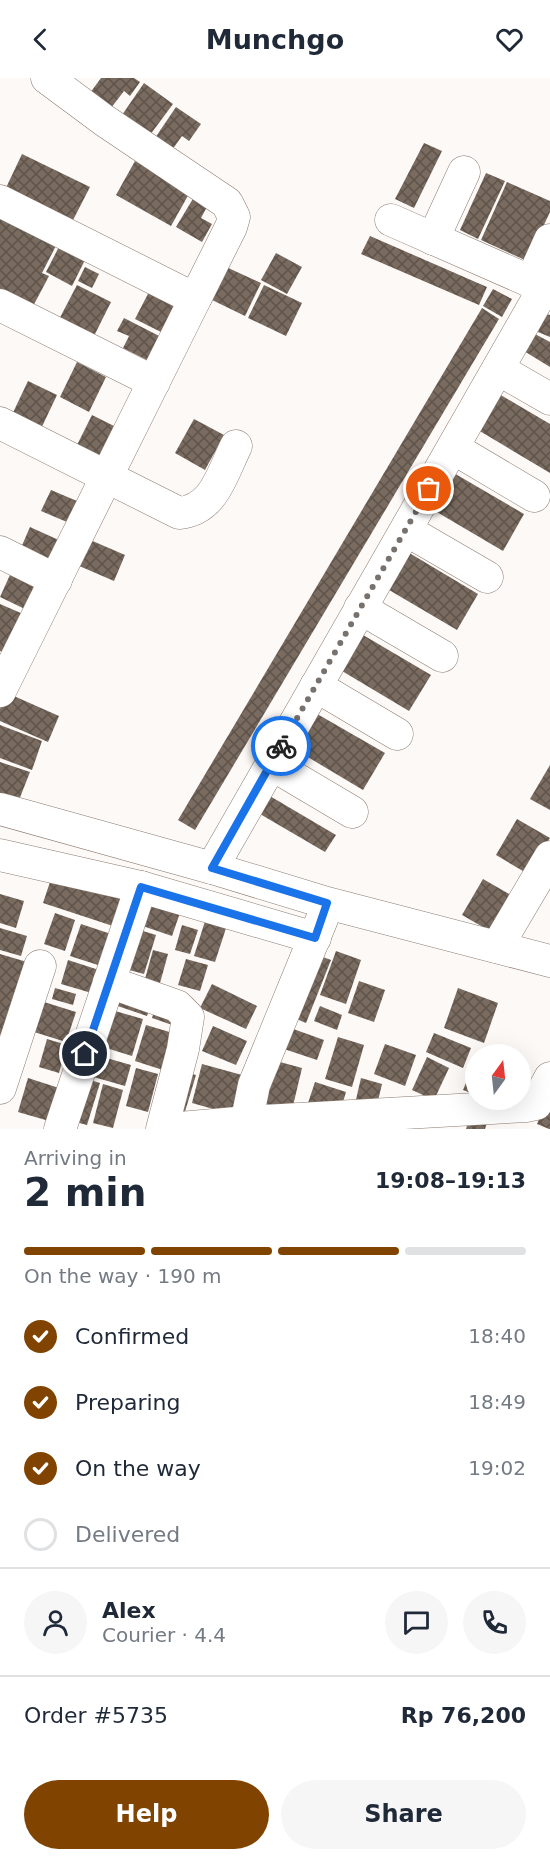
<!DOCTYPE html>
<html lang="en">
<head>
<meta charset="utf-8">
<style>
  body { margin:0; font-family:"DejaVu Sans",sans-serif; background:#f6f6f7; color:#1f2937; height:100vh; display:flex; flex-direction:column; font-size:22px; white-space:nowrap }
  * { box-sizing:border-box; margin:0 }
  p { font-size:20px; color:#747a83 }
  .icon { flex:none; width:33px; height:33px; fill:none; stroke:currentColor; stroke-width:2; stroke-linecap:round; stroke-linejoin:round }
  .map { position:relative; height:1051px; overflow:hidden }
  .drawer { display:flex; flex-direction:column; background:#fff; flex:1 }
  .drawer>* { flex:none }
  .needle { width:39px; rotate:15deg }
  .tools { position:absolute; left:465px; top:966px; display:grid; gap:12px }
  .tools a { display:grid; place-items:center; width:66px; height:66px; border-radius:50%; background:#fff; box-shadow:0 6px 24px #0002; font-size:30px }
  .pin { position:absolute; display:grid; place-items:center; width:51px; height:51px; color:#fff; margin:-26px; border:3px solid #fff; border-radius:50%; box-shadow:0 2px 6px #0007 }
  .courier { position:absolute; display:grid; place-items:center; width:60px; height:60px; margin:-30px; border:4px solid #1a73e8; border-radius:50%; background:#fff; color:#222; box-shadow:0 2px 8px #0007 }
  .head em { font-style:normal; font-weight:600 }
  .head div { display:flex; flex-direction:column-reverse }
  .head { display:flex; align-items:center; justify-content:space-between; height:102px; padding:0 24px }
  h1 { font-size:39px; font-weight:600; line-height:45px }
  .bar { display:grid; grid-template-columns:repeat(4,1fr); gap:9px 6px; align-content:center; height:72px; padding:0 24px }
  .bar i { height:8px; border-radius:4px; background:#e0e1e3 }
  .bar .current { background:#814400 }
  .bar p { grid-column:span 4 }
  .line { display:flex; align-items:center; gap:15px; padding:0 24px; border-top:2px solid #e0e1e3 }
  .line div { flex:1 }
  .round { display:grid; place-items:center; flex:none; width:63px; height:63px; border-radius:32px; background:#f6f6f7 }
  ol { padding:0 24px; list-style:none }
  li { display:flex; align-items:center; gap:18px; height:66px }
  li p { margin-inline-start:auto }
  li .icon { padding:6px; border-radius:50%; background:#814400; color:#fff; stroke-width:4 }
  li:last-child { color:#747a83 }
  li i { width:33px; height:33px; border:3px solid #e0e1e3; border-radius:50% }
  .primary-button { display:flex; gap:12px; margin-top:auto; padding:12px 24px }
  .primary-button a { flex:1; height:69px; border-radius:36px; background:#814400; color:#fff; font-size:24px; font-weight:600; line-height:69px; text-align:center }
  .primary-button a+a { background:#f6f6f7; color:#1f2937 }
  header { display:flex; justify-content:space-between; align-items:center; height:78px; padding:0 24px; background:#fff; font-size:27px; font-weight:600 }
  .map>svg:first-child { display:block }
</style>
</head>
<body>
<header><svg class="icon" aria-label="back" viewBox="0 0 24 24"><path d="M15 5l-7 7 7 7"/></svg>Munchgo<svg class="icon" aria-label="heart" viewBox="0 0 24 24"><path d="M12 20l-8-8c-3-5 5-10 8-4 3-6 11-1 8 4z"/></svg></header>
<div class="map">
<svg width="550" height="1051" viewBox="0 0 550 1051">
  <defs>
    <pattern id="building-cross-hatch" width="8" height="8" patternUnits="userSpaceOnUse" patternTransform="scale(1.5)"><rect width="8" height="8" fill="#796b5f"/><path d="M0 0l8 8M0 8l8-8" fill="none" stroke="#5e534a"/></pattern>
  </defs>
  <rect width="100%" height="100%" fill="#fdf9f7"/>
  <g fill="url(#building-cross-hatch)">
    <polygon points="101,0 134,0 140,4 130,18 124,13 111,30 90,15"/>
    <polygon points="144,5 173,26 150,57 122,37"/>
    <polygon points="176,29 201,46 189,63 182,58 172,72 155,60"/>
    <polygon points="424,65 442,73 414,130 395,121"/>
    <polygon points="22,76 90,109 71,146 4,114"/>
    <polygon points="135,83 190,114 171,148 116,117"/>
    <polygon points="486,95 505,103 478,161 460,152"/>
    <polygon points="507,104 550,123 550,134 527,183 481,162"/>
    <polygon points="194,119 208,127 201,140 212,146 202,164 176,149"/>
    <polygon points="0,129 61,158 42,195 49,198 30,234 0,219"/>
    <polygon points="370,158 487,209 479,227 361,176"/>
    <polygon points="63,161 89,174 72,208 46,194"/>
    <polygon points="276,175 302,189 287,216 261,202"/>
    <polygon points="224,188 261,205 245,238 208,220"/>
    <polygon points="85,189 99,196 92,210 78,203"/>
    <polygon points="77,207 111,224 90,266 55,249"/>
    <polygon points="264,207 302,225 286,258 248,240"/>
    <polygon points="152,208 183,223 167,257 135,241"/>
    <polygon points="493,211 512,221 502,239 483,228"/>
    <polygon points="482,230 499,241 195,752 178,742"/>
    <polygon points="546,236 550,237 550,259 538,254"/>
    <polygon points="124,240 167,262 155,286 123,270 129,258 117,253"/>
    <polygon points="535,256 550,264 550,289 524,273"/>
    <polygon points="77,284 106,299 89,334 60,319"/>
    <polygon points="28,303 57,317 38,357 9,343"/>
    <polygon points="499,316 550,346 550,395 478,352"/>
    <polygon points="92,337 122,352 104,388 74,373"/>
    <polygon points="194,341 224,357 205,392 175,375"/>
    <polygon points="452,394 524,436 503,473 430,430"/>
    <polygon points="51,412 84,426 74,447 41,433"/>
    <polygon points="30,449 63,464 54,486 20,472"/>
    <polygon points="88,461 125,477 114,503 77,487"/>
    <polygon points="406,473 478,516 457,552 384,509"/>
    <polygon points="14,488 43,502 29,533 0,519"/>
    <polygon points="0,526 30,539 13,578 0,573"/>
    <polygon points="358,554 431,597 409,633 337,590"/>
    <polygon points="7,615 59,638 48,664 0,643 0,631"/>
    <polygon points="312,633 385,675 363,712 291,669"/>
    <polygon points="0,647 42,663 32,692 0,680"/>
    <polygon points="0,684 30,694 19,722 0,715"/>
    <polygon points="550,687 550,732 530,721"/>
    <polygon points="263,714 336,757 325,774 253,732"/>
    <polygon points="517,741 550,760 528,796 496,777"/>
    <polygon points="53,795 129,821 119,850 43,825"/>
    <polygon points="483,801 516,820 495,856 462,837"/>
    <polygon points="141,812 183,826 172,858 131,844"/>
    <polygon points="0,816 24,823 16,850 0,845"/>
    <polygon points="55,835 75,842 65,873 44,866"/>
    <polygon points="207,837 228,844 215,884 194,878"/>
    <polygon points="81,846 111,856 101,888 70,878"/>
    <polygon points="182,847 198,852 190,876 175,872"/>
    <polygon points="130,849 156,857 144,896 118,889"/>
    <polygon points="0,850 27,858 21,878 0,872"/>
    <polygon points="153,872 168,876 160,905 145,901"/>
    <polygon points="336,873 361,882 346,926 320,917"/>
    <polygon points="312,875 331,882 306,945 287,937"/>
    <polygon points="0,876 27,884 7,958 0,956"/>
    <polygon points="186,881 208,887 200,913 178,907"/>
    <polygon points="68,882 102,893 95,916 61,906"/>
    <polygon points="359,903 385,912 374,944 348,935"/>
    <polygon points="212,906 257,928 246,951 200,930"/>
    <polygon points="55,910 76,916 73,927 52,921"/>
    <polygon points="458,910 498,925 484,965 444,950"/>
    <polygon points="153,923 147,938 106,924"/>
    <polygon points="44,924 76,934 66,964 34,954"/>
    <polygon points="156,927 181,950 152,940"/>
    <polygon points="320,928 342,937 337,952 314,943"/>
    <polygon points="101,929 143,941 132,978 90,965"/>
    <polygon points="146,947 183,958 172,995 135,983"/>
    <polygon points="213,948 247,963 236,987 202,973"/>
    <polygon points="285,948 324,962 317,982 278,969"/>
    <polygon points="434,955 471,970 463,990 426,974"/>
    <polygon points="338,959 364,967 352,1009 325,1001"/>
    <polygon points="47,961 67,967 59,995 39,989"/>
    <polygon points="385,966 416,977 405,1008 374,996"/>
    <polygon points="89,975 131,987 125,1008 83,996"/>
    <polygon points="427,979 449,990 434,1022 412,1012"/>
    <polygon points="476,980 476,1017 463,1012"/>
    <polygon points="269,981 302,990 292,1032 258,1024"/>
    <polygon points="202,986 242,997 231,1036 192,1025"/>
    <polygon points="136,990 158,996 148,1034 126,1028"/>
    <polygon points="181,993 196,997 184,1037 169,1032"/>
    <polygon points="81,999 100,1005 87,1047 68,1042"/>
    <polygon points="28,1000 59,1010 49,1043 18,1034"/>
    <polygon points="361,1000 382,1006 375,1035 354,1030"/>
    <polygon points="315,1004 346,1014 340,1034 308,1025"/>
    <polygon points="103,1006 123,1012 113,1050 93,1045"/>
    <polygon points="550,1014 550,1051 549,1051 537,1046"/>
    <polygon points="469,1041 487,1045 485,1051 466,1051"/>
  </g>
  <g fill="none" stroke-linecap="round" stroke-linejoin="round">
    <defs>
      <g id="minor">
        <polyline points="47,0 105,43 227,125 234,139 231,149 195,221"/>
        <polyline points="0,123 195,221 0,613"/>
        <polyline points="391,142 550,212"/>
        <polyline points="433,161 464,94"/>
        <polyline points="531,204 550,162"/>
        <polyline points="0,227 154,304"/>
        <polyline points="498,291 550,321"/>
        <path d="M0,345L179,435C214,432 222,396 236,368"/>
        <polyline points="453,370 534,418"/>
        <polyline points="406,452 487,499"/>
        <polyline points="0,474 56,502"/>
        <polyline points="360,530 442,578"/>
        <polyline points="316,608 397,656"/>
        <polyline points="271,686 352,734"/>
        <polyline points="0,731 212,790 327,825 550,883"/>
        <polyline points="0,777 141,809 315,860"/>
        <polyline points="212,790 544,210"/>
        <polyline points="497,869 550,779"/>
        <polyline points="109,904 177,928 188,939 183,971 162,1051"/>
        <polyline points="0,1010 40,888"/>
        <polyline points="60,1051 141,809"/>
        <polyline points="169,1051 247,1044 527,1028 536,1026 550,1000"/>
        <polyline points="245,1051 254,1007 322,841"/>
      </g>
    </defs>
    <use href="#minor" stroke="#8c7c71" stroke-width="33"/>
    <use href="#minor" stroke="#fff" stroke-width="32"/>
  </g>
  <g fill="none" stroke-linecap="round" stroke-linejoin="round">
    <polyline stroke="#78726e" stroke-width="6" stroke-dasharray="0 10.8" points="281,668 429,411"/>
    <polyline stroke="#1a73e8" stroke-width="8" points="85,976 141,809 315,860 327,825 212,790 281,668"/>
  </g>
</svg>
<div class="tools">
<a><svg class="needle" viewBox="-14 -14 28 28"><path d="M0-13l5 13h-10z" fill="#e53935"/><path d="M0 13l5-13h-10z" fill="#747a83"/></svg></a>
</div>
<div class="pin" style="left:429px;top:411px;background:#ea580c"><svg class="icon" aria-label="bag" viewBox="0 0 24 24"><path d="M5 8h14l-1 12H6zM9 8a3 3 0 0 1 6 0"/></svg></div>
<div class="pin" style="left:85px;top:976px;background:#1f2937"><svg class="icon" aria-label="home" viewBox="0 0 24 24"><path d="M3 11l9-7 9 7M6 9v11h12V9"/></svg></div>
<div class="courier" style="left:281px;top:668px"><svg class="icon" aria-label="bike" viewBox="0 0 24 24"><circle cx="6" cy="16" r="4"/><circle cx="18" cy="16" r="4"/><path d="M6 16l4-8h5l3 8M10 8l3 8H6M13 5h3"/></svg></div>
</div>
<section class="drawer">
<div class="head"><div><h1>2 min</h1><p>Arriving in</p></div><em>19:08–19:13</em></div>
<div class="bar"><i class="current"></i><i class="current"></i><i class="current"></i><i></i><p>On the way · 190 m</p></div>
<ol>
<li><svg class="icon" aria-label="check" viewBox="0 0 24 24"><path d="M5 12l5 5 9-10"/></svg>Confirmed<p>18:40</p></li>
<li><svg class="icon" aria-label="check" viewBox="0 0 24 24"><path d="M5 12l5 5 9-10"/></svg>Preparing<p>18:49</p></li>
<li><svg class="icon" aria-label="check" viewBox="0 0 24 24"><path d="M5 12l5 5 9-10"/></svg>On the way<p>19:02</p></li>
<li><i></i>Delivered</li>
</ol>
<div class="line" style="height:108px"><a class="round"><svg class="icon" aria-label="person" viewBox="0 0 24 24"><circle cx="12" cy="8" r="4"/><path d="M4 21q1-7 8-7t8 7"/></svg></a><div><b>Alex</b><p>Courier · 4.4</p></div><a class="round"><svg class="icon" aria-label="chat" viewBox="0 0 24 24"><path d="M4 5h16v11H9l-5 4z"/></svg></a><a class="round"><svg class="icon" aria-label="phone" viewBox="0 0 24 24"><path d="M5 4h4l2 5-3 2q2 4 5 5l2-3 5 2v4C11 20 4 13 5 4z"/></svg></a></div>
<div class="line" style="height:78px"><div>Order #5735</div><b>Rp 76,200</b></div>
<div class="primary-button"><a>Help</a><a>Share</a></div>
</section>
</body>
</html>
